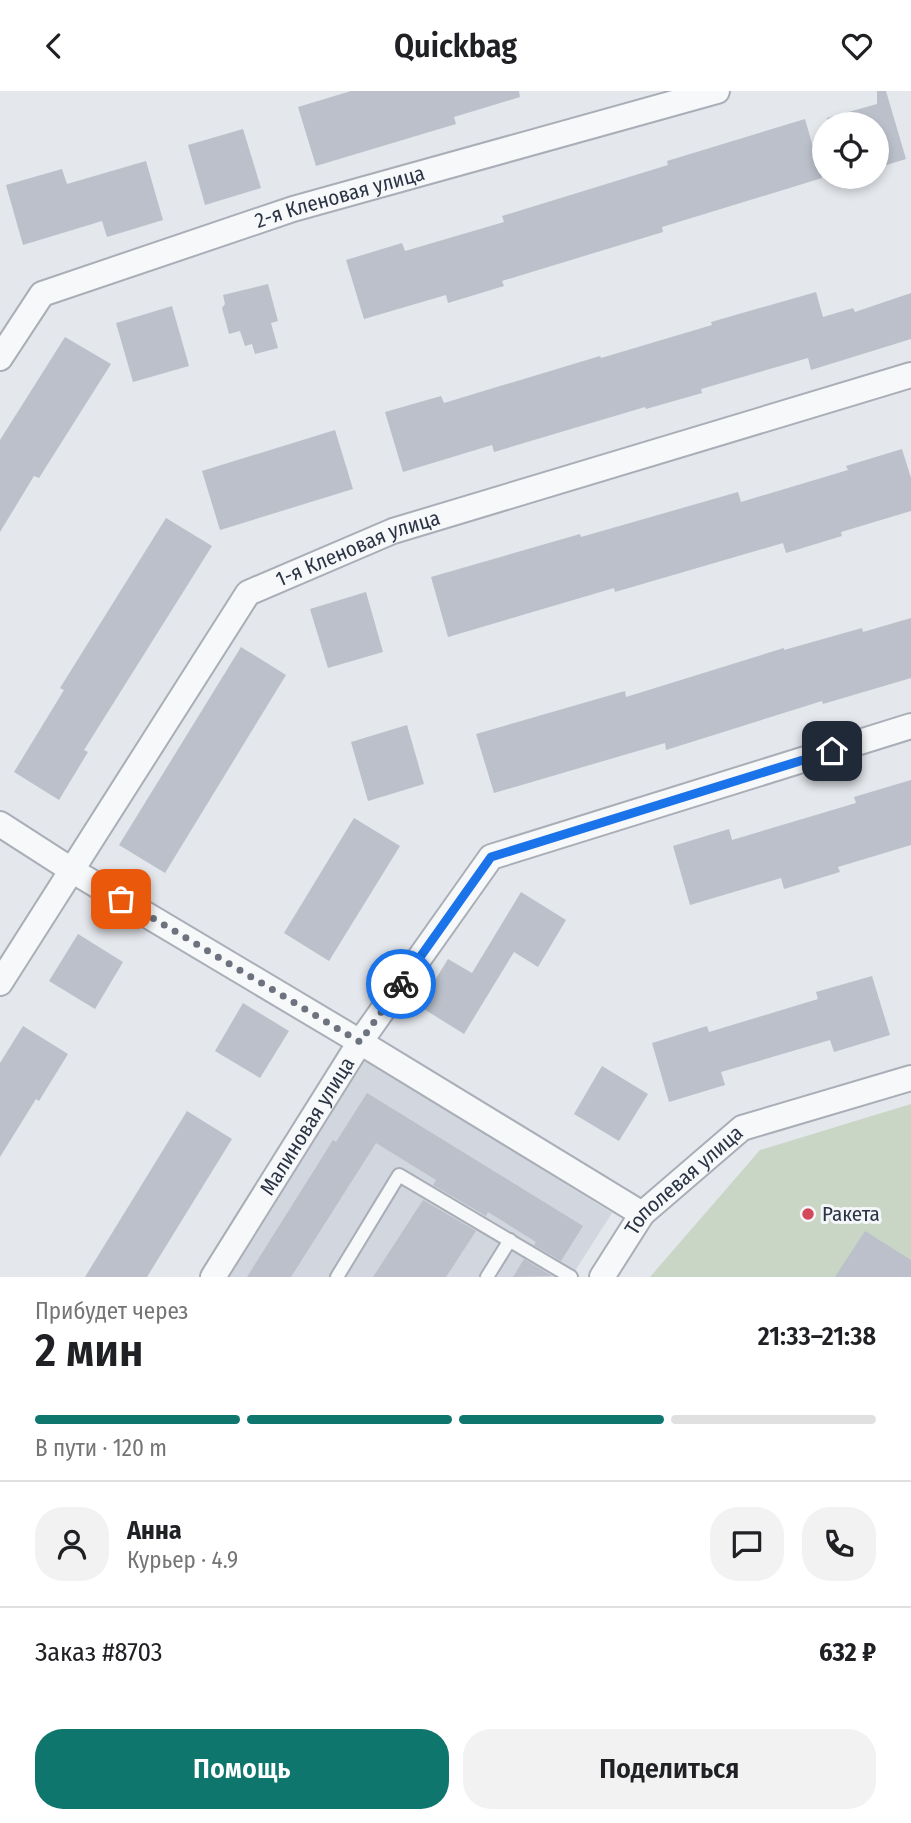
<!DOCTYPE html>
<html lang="ru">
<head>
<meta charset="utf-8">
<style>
  body { margin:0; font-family:"Fira Sans Condensed",sans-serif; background:#f2f2f2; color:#202124; height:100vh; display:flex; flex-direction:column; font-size:26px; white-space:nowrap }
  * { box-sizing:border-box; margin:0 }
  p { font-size:23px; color:#757577 }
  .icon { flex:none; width:38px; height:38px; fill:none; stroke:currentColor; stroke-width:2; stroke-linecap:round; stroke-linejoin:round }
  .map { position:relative; height:1186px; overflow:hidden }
  .sheet { display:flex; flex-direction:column; background:#fff; flex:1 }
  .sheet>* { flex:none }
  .controls { position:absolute; left:812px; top:21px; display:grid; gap:14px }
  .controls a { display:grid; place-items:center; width:77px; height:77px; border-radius:50%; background:#fff; box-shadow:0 4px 10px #0003; font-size:35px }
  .pin { position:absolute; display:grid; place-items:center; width:60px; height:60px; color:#fff; margin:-30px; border-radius:14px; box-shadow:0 4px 10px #0006 }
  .courier { position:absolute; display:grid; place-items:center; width:70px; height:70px; margin:-35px; border:5px solid #1a73e8; border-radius:50%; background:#fff; color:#222; box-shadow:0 2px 9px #0007 }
  .head em { font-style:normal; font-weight:600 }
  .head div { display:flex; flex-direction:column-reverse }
  .head { display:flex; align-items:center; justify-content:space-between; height:119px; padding:0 35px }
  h1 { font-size:46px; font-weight:600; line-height:52px }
  .bar { display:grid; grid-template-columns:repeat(4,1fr); gap:10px 7px; align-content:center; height:84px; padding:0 35px }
  .bar i { height:9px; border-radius:5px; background:#e0e0e0 }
  .bar .current { background:#0f766e }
  .bar p { grid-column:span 4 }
  .line { display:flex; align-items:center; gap:18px; padding:0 35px; border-top:2px solid #e0e0e0 }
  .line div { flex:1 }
  .round { display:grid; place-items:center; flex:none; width:74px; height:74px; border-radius:28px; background:#f2f2f2 }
  .cta { display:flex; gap:14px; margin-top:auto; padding:14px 35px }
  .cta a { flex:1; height:80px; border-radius:28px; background:#0f766e; color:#fff; font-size:28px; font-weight:600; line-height:80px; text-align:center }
  .cta a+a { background:#f2f2f2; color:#202124 }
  header { display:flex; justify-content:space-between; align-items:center; height:91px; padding:0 35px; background:#fff; font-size:32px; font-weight:600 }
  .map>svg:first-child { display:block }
</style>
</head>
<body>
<header><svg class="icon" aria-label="back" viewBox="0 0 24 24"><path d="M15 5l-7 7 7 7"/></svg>Quickbag<svg class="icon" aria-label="heart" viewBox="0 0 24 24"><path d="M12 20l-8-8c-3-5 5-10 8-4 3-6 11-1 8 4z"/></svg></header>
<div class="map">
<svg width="911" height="1186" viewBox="0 0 911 1186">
  <rect width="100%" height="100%" fill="#e4e7ec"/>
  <polygon fill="#d2d6de" points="366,968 612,1122 571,1186 229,1186"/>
  <polygon fill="#c9d6c5" points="911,1013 911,1186 650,1186 760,1059"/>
  <g fill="#bbc0ca">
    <polygon points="351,0 519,0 520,6 454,26 456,33 316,75 298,16"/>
    <polygon points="877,0 886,0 906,68 877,77 877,33 828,33 827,27 877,13"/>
    <polygon points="805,28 822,87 662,136 663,141 502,190 504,195 448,212 446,204 364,228 346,169 402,152 405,160 504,131 502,125 668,74 667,70"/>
    <polygon points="243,38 261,97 205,114 188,54"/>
    <polygon points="146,70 163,129 107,146 102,130 23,154 6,94 62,78 67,93"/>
    <polygon points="268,193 278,230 271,232 278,257 255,263 252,253 245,255 240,240 229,243 222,217 225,213 223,204"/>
    <polygon points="816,201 823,226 853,217 855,221 911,202 911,248 811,279 808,267 701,298 702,302 646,318 645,316 494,361 492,354 403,381 385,321 441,305 444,312 600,265 601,267 712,234 711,231"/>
    <polygon points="172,215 189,275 133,291 116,232"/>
    <polygon points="65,246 111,273 39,387 34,385 0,441 0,349"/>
    <polygon points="335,339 353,398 220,439 202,380"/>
    <polygon points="902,358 911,387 911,420 841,441 842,445 786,462 783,452 615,501 614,497 448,546 431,486 580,443 581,446 738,401 741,411 848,379 846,375"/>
    <polygon points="166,427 212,455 84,659 88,661 59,709 14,681 64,599 60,597"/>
    <polygon points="366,501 383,561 328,577 310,518"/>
    <polygon points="911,527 911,587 823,613 822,610 666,659 665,652 494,702 476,643 625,600 626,606 784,557 784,559 862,537 863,541"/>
    <polygon points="241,556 286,584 165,782 119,754"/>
    <polygon points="407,634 424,693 368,710 351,651"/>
    <polygon points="911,689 911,754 838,776 840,781 784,798 781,787 690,814 673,755 729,738 732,749 856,712 854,706"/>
    <polygon points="354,727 400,755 329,870 284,842"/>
    <polygon points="521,801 566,829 538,876 514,861 464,943 419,915 448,868 472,882"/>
    <polygon points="78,843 123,871 95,918 49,890"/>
    <polygon points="872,885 890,944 834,961 830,949 721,981 725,994 669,1011 652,952 707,935 709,941 818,908 816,901"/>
    <polygon points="243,912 289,940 260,987 215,960"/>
    <polygon points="23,935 68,963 39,1010 36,1008 0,1066 0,972"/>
    <polygon points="602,975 648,1003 619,1050 574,1023"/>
    <polygon points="367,1002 583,1135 561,1170 534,1154 536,1151 488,1121 486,1125 433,1094 436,1089 376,1052 291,1186 247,1186 333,1049 336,1051"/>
    <polygon points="187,1020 232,1048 203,1095 147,1186 85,1186"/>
    <polygon points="423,1109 476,1140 446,1186 373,1186"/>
    <polygon points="865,1140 911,1169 911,1186 835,1186"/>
    <polygon points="524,1168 552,1185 513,1186"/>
  </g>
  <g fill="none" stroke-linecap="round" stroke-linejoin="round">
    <defs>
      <g id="lane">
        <polyline points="337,1186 399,1084 571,1186"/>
        <polyline points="487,1186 510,1149"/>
      </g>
      <g id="street">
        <path id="s1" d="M0,267L42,203L293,118L717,0"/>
        <polyline points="0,733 73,780 360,951 642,1123"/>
        <path id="s2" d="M0,892L248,502L393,440L911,284"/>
        <path id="s3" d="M213,1186L360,951L491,766L911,635"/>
        <path id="s4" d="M602,1186L642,1123L742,1037L911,987"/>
      </g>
    </defs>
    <use href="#lane" stroke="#a9aeb7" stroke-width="16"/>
    <use href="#street" stroke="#a9aeb7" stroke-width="28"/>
    <use href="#lane" stroke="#f7f8fa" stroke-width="12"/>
    <use href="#street" stroke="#f7f8fa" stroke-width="24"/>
  </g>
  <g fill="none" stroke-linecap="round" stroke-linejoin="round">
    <polyline stroke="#6c737f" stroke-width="7" stroke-dasharray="0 12.6" points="121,808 360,951 401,893"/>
    <polyline stroke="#1a73e8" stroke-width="9" points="401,893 491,766 832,660"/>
  </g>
  <circle fill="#d1495b" stroke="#f4f6f9" stroke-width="2.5" cx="808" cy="1123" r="7"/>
  <g text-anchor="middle" stroke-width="6" stroke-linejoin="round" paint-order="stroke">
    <g font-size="21" fill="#2b3445" stroke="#f4f6f9">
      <text dy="7" stroke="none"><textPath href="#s1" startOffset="390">2-я Кленовая улица</textPath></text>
      <text dy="7" stroke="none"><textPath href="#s2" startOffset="581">1-я Кленовая улица</textPath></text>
      <text dy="7" stroke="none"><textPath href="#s3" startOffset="178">Малиновая улица</textPath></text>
      <text dy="7" stroke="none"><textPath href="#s4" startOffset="128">Тополевая улица</textPath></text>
    </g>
    <g font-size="21" fill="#2b3445" stroke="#f4f6f9" text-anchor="start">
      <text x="822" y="1130">Ракета</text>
    </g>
  </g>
</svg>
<div class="controls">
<a><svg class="icon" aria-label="locate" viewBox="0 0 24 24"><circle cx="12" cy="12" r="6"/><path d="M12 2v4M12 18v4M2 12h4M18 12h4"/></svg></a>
</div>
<div class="pin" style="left:121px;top:808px;background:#ea580c"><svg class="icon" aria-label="bag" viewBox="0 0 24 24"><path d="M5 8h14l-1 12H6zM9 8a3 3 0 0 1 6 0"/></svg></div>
<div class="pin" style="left:832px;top:660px;background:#1f2937"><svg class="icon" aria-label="home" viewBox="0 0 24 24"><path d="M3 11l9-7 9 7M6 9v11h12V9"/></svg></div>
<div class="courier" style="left:401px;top:893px"><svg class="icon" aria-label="bike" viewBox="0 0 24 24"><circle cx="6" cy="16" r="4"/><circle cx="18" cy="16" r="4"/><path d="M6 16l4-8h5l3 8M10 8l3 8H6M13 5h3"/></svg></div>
</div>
<section class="sheet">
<div class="head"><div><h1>2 мин</h1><p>Прибудет через</p></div><em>21:33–21:38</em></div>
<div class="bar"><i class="current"></i><i class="current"></i><i class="current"></i><i></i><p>В пути · 120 m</p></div>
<div class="line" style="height:126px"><a class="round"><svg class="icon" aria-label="person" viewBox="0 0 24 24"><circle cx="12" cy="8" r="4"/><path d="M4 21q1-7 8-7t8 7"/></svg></a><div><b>Анна</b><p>Курьер · 4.9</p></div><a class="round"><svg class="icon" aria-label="chat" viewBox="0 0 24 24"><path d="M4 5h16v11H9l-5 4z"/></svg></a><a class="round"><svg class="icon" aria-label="phone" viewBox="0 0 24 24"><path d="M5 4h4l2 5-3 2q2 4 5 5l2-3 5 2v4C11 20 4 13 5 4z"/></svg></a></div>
<div class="line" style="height:91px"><div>Заказ #8703</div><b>632 ₽</b></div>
<div class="cta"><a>Помощь</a><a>Поделиться</a></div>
</section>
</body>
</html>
